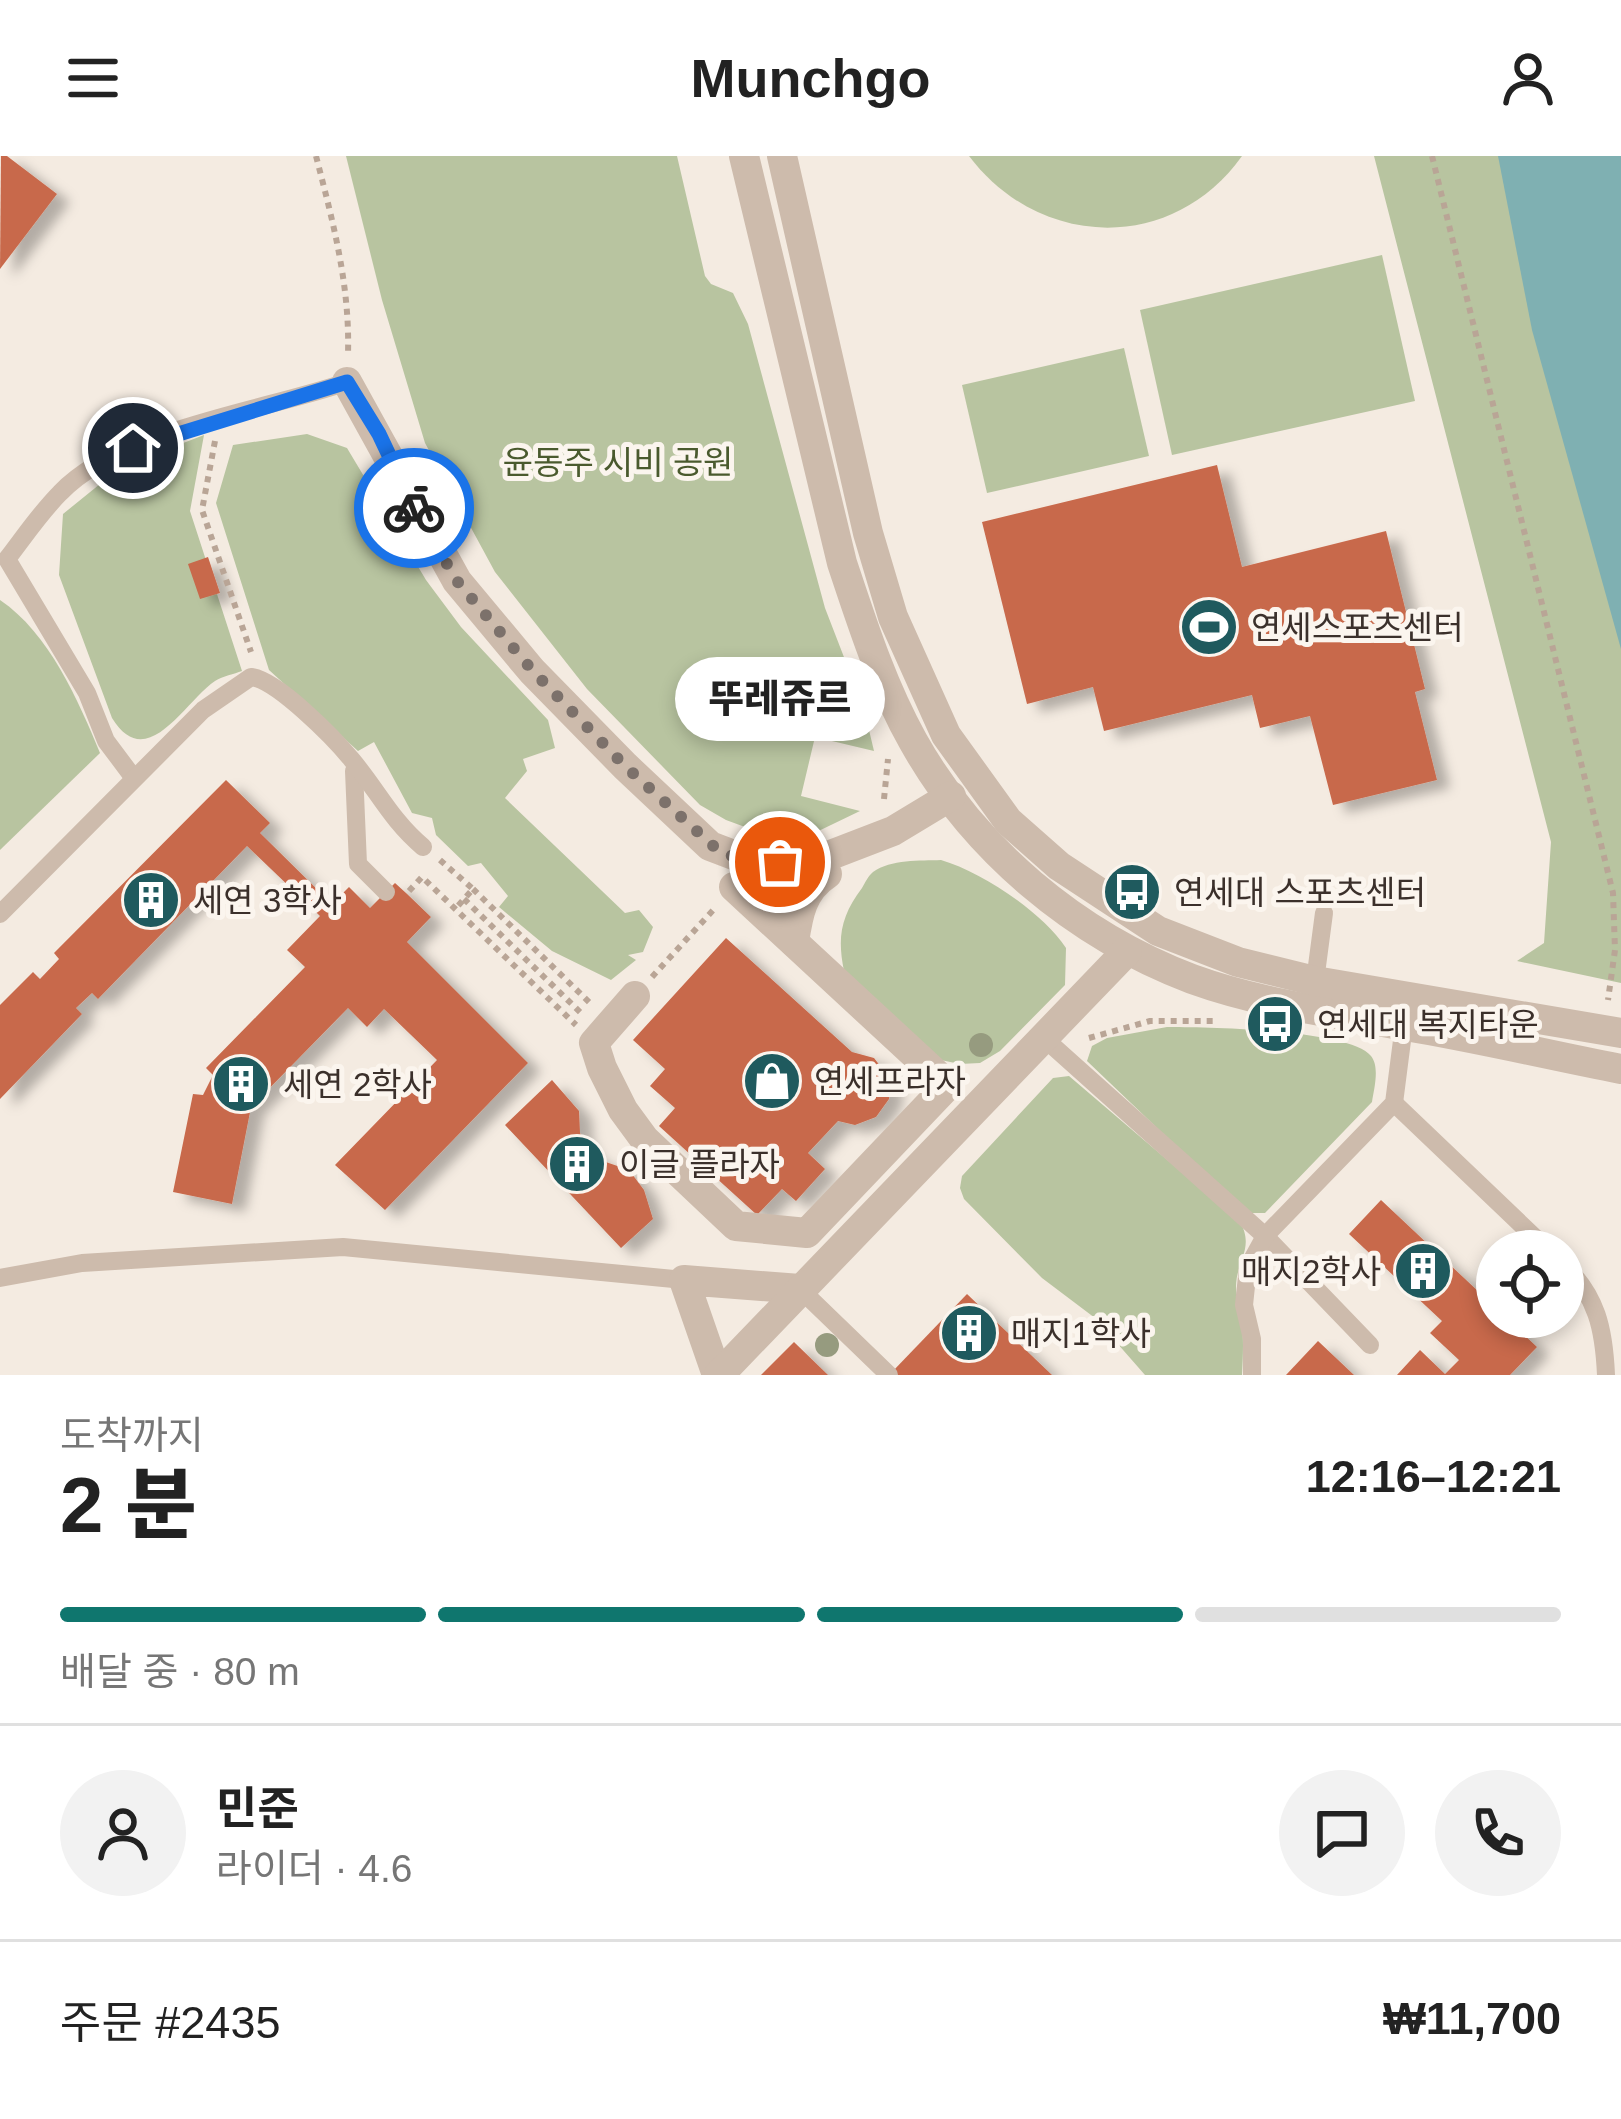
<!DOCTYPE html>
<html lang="ko">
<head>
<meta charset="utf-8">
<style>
  body { margin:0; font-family:Arial,"Noto Sans KR",sans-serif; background:#f2f2f2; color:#222; height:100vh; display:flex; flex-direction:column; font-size:45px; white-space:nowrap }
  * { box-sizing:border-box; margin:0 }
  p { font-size:39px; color:#767676 }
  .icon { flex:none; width:66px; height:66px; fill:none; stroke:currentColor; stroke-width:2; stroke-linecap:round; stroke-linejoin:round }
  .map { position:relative; height:1219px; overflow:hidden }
  .panel { display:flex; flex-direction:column; background:#fff; flex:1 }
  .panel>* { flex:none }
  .fabs { position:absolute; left:1476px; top:1074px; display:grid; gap:24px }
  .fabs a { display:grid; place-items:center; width:108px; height:108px; border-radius:50%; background:#fff; box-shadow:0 6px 18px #0003; font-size:60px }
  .pin { position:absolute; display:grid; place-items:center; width:102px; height:102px; color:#fff; margin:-51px; border:6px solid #fff; border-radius:50%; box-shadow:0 3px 12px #0007 }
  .courier { position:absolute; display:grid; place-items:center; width:120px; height:120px; margin:-60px; border:9px solid #1a73e8; border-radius:50%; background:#fff; color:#222; box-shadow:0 3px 15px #0007 }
  .bubble { position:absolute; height:84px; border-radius:42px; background:#fff; box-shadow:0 6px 18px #0003; font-size:39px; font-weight:800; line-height:84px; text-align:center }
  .head em { font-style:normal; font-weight:800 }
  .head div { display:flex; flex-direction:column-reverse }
  .head { display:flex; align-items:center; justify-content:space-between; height:204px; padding:0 60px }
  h1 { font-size:78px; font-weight:800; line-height:90px }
  .bar { display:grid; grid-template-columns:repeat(4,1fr); gap:18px 12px; align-content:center; height:144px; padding:0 60px }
  .bar i { height:15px; border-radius:9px; background:#e0e0e0 }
  .bar .current { background:#0f766e }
  .bar p { grid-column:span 4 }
  .line { display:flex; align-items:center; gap:30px; padding:0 60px; border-top:3px solid #e0e0e0 }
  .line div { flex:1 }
  .round { display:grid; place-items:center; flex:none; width:126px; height:126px; border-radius:63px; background:#f2f2f2 }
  header { display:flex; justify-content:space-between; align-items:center; height:156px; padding:0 60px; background:#fff; font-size:54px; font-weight:800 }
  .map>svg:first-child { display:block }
</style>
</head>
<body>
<header><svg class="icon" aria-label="menu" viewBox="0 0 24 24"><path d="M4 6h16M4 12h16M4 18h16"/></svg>Munchgo<svg class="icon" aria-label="person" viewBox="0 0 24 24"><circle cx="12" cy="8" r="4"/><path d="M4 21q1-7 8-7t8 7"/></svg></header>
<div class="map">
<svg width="1621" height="1219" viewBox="0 0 1621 1219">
  <defs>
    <filter id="shadow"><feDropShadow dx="13" dy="8" stdDeviation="6" flood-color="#0004"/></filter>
  </defs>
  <rect width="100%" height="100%" fill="#f4ebe1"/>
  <g fill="#b8c4a0">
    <polygon points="346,0 677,0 705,120 711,128 733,137 748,168 825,452 864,553 874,595 815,581 801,640 860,655 804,682 767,679 726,664 700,649 587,533 495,416 425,287 382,144"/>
    <path d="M969,0H1242C1173,97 1040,94 969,0Z"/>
    <polygon points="1374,0 1502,0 1621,447 1621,827 1517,805 1544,787 1551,686"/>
    <polygon points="1382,99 1415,245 1172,299 1140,154"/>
    <polygon points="1124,192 1149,300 987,337 962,229"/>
    <polygon points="307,278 347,292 426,424 461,471 548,564 555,592 523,603 527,615 505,642 625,757 639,754 653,771 643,796 628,799 636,804 611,824 552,795 499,751 508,740 481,707 468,710 436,679 432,662 412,657 374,586 358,595 269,514 216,347 233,289"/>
    <path d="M204,279L190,355L242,515C234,518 223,520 215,525C185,545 147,619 112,562L59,419L63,358L121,311Z"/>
    <path d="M0,444C49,477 78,544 100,597L0,694Z"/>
    <path d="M941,704C982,716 1042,756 1066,792L1065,829L1000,895L980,907L960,908L931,902L844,815C837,781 841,760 862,732C865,727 868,720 873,716C891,703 920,705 941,704Z"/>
    <path d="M1167,871C1203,871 1350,873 1371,900C1380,911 1374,933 1372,946L1265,1057H1246L1087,905L1092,890L1107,882Z"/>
    <path d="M1069,920L1240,1066C1255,1092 1236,1105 1236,1131C1236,1141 1240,1150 1241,1160C1244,1179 1243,1200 1242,1219H1145L1095,1162L1042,1122L964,1043L960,1032L962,1020L1053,922Z"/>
  </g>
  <polygon fill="#7fb0b2" points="1498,0 1621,0 1621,493 1532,174"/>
  <g fill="#c8694b" filter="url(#shadow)">
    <polygon points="1,0 7,0 57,38 0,113"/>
    <polygon points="1217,309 1242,411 1386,375 1425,533 1415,536 1437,624 1333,649 1310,560 1260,572 1252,539 1104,575 1093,531 1027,548 982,366"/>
    <polygon points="208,401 220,437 200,443 188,408"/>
    <polygon points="226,624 270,667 260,677 332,748 349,731 370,752 395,727 406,737 431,761 407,786 528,907 385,1054 335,1009 437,904 384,853 367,871 348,852 251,951 232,1048 173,1036 193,938 203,939 213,919 206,912 305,811 287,794 320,760 247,690 98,843 92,837 76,852 82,858 0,943 0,849 33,816 40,823 59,803 54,797"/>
    <polygon points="726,782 852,896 874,902 888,920 890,931 889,943 876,961 855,969 838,965 808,997 825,1013 796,1045 782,1033 757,1059 659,970 675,952 650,930 665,913 633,884"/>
    <polygon points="552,924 579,955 580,977 588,994 600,1004 629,1014 644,1034 653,1063 621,1092 505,969"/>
    <polygon points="1381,1044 1497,1153 1497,1161 1505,1161 1537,1191 1510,1219 1397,1219 1420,1194 1445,1218 1459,1204 1430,1177 1442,1165 1349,1078"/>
    <polygon points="967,1138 1052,1219 895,1219 892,1216"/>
    <polygon points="1318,1185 1354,1219 1286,1219"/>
    <polygon points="794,1186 828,1219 761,1219"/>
  </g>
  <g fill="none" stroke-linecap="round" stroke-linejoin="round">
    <g stroke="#b9a596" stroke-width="6" stroke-dasharray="6 6" stroke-linecap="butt">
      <path d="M316,0C333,66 350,129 348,198"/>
      <polyline points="1432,0 1613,737 1615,794 1608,844"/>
      <polyline points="215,285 202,354 251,496"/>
      <polyline points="884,643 888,603"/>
      <polyline points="440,704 473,733 456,752"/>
      <polyline points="473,733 591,848"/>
      <polyline points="409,735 422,721 576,869"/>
      <polyline points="464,743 582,858"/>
      <polyline points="652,821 716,751"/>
      <polyline points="1089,882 1150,865 1217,865"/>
    </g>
    <g stroke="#cdbbac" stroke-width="18">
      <polyline points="354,615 358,708 386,736"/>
      <path d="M133,621L106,585L87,537L7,403C24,381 40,357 60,337C121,273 264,255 347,226"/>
      <path d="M0,758L203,554L251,521C277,524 334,582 352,604C378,635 391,664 423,691"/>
      <polyline points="1315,825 1324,757"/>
      <polyline points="1045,883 1265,1080 1370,1189"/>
      <polyline points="1394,947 1549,1095"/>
      <path d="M1563,1108C1597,1140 1604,1173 1606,1219"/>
      <polyline points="0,1122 82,1107 343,1091 684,1124"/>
      <polyline points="800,1133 889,1219"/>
      <polyline points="1252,1219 1252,1183 1244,1149 1248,1111 1265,1080 1394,947 1404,869"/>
    </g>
    <g stroke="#cdbbac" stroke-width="30">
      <path d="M744,0L842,407C862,467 882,530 913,585C974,694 1076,779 1192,823C1261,848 1335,857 1406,870C1478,882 1549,899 1621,913"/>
      <polyline points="782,0 868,377 893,461 946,579 1008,665 1059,710 1158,775 1238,806 1315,825 1621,877"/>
      <polyline points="347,226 457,425 532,515 625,610 710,690 752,706 828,700 893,675 951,640"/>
      <path d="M794,786C798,759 802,734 827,718"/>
      <polyline points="635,840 594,887 602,912 623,954 645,984 736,1070 807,1077 948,929 734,731"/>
      <polyline points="717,1219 684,1124 800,1133"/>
      <polyline points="719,1219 1127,795"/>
    </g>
  </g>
  <g fill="#969b7f">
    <circle cx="981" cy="889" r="12"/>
    <circle cx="827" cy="1189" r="12"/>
  </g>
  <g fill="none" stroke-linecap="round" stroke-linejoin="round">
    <polyline stroke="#7c716b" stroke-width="12" stroke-dasharray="0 21.6" points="414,352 457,425 532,514 625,610 720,696 752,706 780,706"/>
    <polyline stroke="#1a73e8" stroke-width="15" points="133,292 347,226 379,278 414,352"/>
  </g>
  <defs>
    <symbol id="stadium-disc" viewBox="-11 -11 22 22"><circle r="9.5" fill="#1f5a5e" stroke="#fbf5ee"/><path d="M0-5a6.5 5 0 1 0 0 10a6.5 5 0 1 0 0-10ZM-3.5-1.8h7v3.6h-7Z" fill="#fff"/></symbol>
    <symbol id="bus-disc" viewBox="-11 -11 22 22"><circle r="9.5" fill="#1f5a5e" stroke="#fbf5ee"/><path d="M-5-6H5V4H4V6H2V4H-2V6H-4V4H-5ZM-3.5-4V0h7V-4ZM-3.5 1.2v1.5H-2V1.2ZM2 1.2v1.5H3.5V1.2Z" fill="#fff"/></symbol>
    <symbol id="building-disc" viewBox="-11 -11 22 22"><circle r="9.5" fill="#1f5a5e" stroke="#fbf5ee"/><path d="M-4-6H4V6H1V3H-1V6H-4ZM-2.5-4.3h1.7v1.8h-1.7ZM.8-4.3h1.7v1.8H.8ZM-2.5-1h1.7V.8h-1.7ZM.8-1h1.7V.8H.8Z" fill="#fff"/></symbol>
    <symbol id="shop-disc" viewBox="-11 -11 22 22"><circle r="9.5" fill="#1f5a5e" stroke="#fbf5ee"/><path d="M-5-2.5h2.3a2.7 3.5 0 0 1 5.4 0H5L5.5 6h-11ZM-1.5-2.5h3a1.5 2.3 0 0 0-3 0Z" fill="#fff"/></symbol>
  </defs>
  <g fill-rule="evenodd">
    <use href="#stadium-disc" x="1176" y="438" width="66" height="66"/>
    <use href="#bus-disc" x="1099" y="703" width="66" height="66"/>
    <use href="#building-disc" x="118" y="711" width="66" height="66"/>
    <use href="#bus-disc" x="1242" y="835" width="66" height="66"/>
    <use href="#shop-disc" x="739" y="892" width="66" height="66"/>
    <use href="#building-disc" x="208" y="895" width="66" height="66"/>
    <use href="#building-disc" x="544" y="975" width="66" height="66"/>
    <use href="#building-disc" x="1390" y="1082" width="66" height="66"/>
    <use href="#building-disc" x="936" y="1144" width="66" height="66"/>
  </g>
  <g text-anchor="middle" stroke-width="10" stroke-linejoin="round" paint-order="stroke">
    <g font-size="33" fill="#4a5a2e" stroke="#fbf5ee">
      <text x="618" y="318">윤동주 시비 공원</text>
    </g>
    <g font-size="33" fill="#3b302b" stroke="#fbf5ee" text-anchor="start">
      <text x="1251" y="483">연세스포츠센터</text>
      <text x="1174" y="748">연세대 스포츠센터</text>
      <text x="193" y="756">세연 3학사</text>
      <text x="1317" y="880">연세대 복지타운</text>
      <text x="814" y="937">연세프라자</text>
      <text x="283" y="940">세연 2학사</text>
      <text x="619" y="1020">이글 플라자</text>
      <text x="1381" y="1127" text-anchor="end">매지2학사</text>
      <text x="1011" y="1189">매지1학사</text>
    </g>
  </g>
</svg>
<div class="fabs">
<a><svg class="icon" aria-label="locate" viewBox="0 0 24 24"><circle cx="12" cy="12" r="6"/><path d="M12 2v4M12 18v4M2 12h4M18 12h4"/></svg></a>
</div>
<div class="pin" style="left:780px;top:706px;background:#ea580c"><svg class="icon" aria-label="bag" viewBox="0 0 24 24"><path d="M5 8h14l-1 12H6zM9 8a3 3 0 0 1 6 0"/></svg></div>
<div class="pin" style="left:133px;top:292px;background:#1f2937"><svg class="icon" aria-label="home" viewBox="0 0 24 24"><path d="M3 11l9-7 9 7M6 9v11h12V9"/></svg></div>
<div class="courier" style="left:414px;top:352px"><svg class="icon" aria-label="bike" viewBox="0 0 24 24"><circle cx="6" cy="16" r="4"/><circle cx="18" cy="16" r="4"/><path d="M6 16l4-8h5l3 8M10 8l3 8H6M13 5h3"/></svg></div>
<div class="bubble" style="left:675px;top:501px;width:210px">뚜레쥬르</div>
</div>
<section class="panel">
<div class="head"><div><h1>2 분</h1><p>도착까지</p></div><em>12:16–12:21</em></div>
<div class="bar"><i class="current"></i><i class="current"></i><i class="current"></i><i></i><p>배달 중 · 80 m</p></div>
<div class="line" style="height:216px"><a class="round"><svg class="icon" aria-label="person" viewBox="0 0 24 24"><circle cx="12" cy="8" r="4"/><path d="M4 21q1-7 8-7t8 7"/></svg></a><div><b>민준</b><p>라이더 · 4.6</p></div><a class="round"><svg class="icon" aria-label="chat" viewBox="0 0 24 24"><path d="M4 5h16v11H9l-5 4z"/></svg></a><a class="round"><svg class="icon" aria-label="phone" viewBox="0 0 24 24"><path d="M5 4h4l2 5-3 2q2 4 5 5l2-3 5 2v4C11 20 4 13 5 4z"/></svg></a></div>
<div class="line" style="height:156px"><div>주문 #2435</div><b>₩11,700</b></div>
</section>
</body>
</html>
